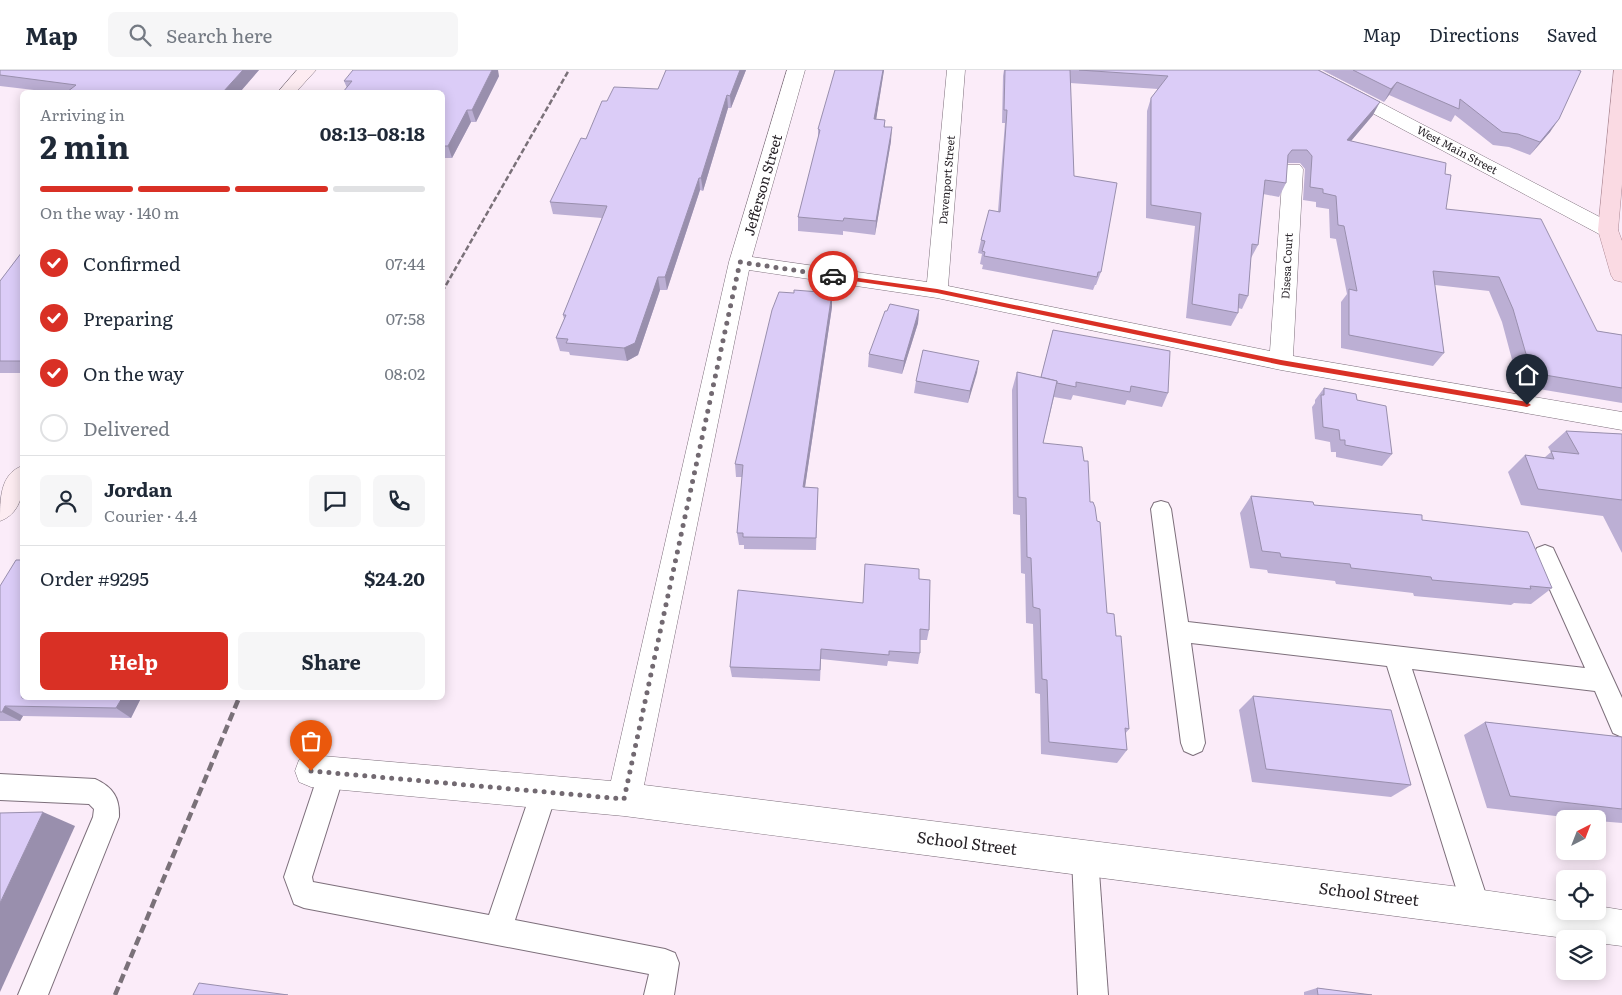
<!DOCTYPE html>
<html lang="en">
<head>
<meta charset="utf-8">
<style>
  body { margin:0; font-family:Literata,serif; background:#f6f6f7; color:#1f2937; height:100vh; display:flex; flex-direction:column; font-size:19px; white-space:nowrap }
  * { box-sizing:border-box; margin:0 }
  p { font-size:16px; color:#747a83 }
  .icon { flex:none; width:28px; height:28px; fill:none; stroke:currentColor; stroke-width:2; stroke-linecap:round; stroke-linejoin:round }
  .map { position:relative; flex:1; overflow:hidden }
  .details { position:absolute; left:20px; top:20px; width:425px; height:610px; display:flex; flex-direction:column; background:#fff; border-radius:8px; box-shadow:0 2px 12px #0003 }
  .details>* { flex:none }
  .needle { width:32px; rotate:42deg }
  .fabs { position:absolute; left:1556px; top:740px; display:grid; gap:10px }
  .fabs a { display:grid; place-items:center; width:50px; height:50px; border-radius:8px; background:#fff; box-shadow:0 2px 12px #0003; font-size:25px }
  .pin { position:absolute; display:grid; place-items:center; width:42px; height:42px; color:#fff; margin:-51px -21px; border-radius:50% 50% 50% 0; rotate:-45deg; box-shadow:0 0 5px #0007 }
  .pin .icon { rotate:45deg }
  .courier { position:absolute; display:grid; place-items:center; width:50px; height:50px; margin:-25px; border:4px solid #d93025; border-radius:50%; background:#fff; color:#222; box-shadow:0 1px 6px #0007 }
  .headline em { font-style:normal; font-weight:700 }
  .headline div { display:flex; flex-direction:column-reverse }
  .headline { display:flex; align-items:center; justify-content:space-between; height:85px; padding:0 20px }
  h1 { font-size:32px; font-weight:700; line-height:38px }
  .bar { display:grid; grid-template-columns:repeat(4,1fr); gap:8px 5px; align-content:center; height:60px; padding:0 20px }
  .bar i { height:6px; border-radius:4px; background:#e0e1e3 }
  .bar .active { background:#d93025 }
  .bar p { grid-column:span 4 }
  .line { display:flex; align-items:center; gap:12px; padding:0 20px; border-top:1px solid #e0e1e3 }
  .line div { flex:1 }
  .round { display:grid; place-items:center; flex:none; width:52px; height:52px; border-radius:8px; background:#f6f6f7 }
  ol { padding:0 20px; list-style:none }
  li { display:flex; align-items:center; gap:15px; height:55px }
  li p { margin-inline-start:auto }
  li .icon { padding:5px; border-radius:50%; background:#d93025; color:#fff; stroke-width:4 }
  li:last-child { color:#747a83 }
  li i { width:28px; height:28px; border:2px solid #e0e1e3; border-radius:50% }
  .action { display:flex; gap:10px; margin-top:auto; padding:10px 20px }
  .action a { flex:1; height:58px; border-radius:8px; background:#d93025; color:#fff; font-size:20px; font-weight:700; line-height:58px; text-align:center }
  .action a+a { background:#f6f6f7; color:#1f2937 }
  header { display:flex; align-items:center; gap:30px; box-sizing:border-box; height:70px; padding:0 25px; background:#fff; border-bottom:1px solid #e0e1e3 }
  header strong { font-size:24px }
  nav { display:flex; gap:28px; margin-inline-start:auto; font-size:18px }
  .search { width:350px; height:45px; background:#f6f6f7; display:flex; align-items:center; gap:12px; box-sizing:border-box; padding:0 18px; border-radius:8px; color:#747a83; font-size:19px }
  .map>svg:first-child { display:block }
</style>
</head>
<body>
<header>
<strong>Map</strong>
<div class="search"><svg class="icon" aria-label="search" viewBox="0 0 24 24"><circle cx="10" cy="10" r="6"/><path d="M15 15l6 6"/></svg>Search here</div>
<nav><a>Map</a><a>Directions</a><a>Saved</a></nav>
</header>
<div class="map">
<svg width="1622" height="925" viewBox="0 0 1622 925">
  <rect width="100%" height="100%" fill="#fbecf9"/>
  <g fill="none" stroke-linecap="round" stroke-linejoin="round">
    <defs>
      <g id="lane">
        <polygon points="1161,431 1168,433 1171,439 1188,552 1585,598 1534,484 1537,478 1545,475 1553,478 1622,628 1622,667 1613,663 1595,621 1412,599 1490,837 1486,847 1476,851 1466,847 1462,837 1387,596 1191,573 1205,673 1202,681 1193,685 1184,681 1181,673 1151,439 1154,433"/>
        <polygon points="332,690 341,693 345,702 312,807 313,812 489,845 531,722 535,713 544,709 553,713 557,722 515,850 665,879 675,883 679,893 674,925 644,925 649,904 304,838 294,834 284,807 319,702 323,693"/>
        <path d="M0,704L95,709C113,717 120,728 119,747L48,925H18L93,747L94,739L89,734L0,730Z"/>
        <polygon points="1085,775 1094,779 1098,788 1108,925 1078,925 1072,788 1076,779"/>
      </g>
      <g id="street">
        <polygon points="787,0 805,0 752,187 927,212 947,0 965,0 948,216 1270,281 1283,99 1286,95 1300,95 1303,99 1293,286 1622,342 1622,360 1281,300 937,228 749,200 644,715 1476,819 1565,832 1565,841 1598,841 1598,836 1622,840 1622,876 1598,873 1598,869 1572,869 624,746 311,717 299,712 295,701 299,690 311,685 611,711 729,192"/>
        <polygon points="1296,0 1318,0 1615,155 1618,160 1615,165 1608,167 1601,165 1299,4"/>
      </g>
      <g id="secondary">
        <polygon points="297,0 316,0 296,22 278,22"/>
        <path d="M22,396C25,416 23,443 0,451C0,429 0,404 22,396Z"/>
      </g>
      <polygon id="primary" points="1614,0 1622,0 1622,114 1618,160 1622,171 1622,212 1614,210 1611,205 1598,160"/>
    </defs>
    <use href="#lane" stroke="#7d6f7b" stroke-width="2"/>
    <use href="#street" stroke="#7d6f7b" stroke-width="1"/>
    <use href="#secondary" stroke="#7d6f7b" stroke-width="1"/>
    <use href="#primary" stroke="#af8a96" stroke-width="1"/>
    <use href="#lane" fill="#fff" fill-rule="evenodd"/>
    <use href="#street" fill="#fff" fill-rule="evenodd"/>
    <use href="#secondary" fill="#fdecf1" fill-rule="evenodd"/>
    <use href="#primary" fill="#fadae3" fill-rule="evenodd"/>
    <polyline stroke="#7a7179" stroke-width="2.5" stroke-dasharray="5.5 2.5" stroke-linecap="butt" points="442,222 569,0"/>
    <polyline stroke="#7a7179" stroke-width="4.5" stroke-dasharray="9 4.5" stroke-linecap="butt" points="115,925 239,628"/>
  </g>
  <g fill="#bcafd4">
    <polygon points="0,0 259,0 240,22 51,22 0,16"/>
    <polygon points="666,0 746,0 731,38 728,38 703,121 700,120 667,220 660,220 638,285 627,291 570,285 569,282 560,281 556,268 564,249 563,245 602,148 553,144 550,132 607,31 658,19"/>
    <polygon points="884,0 876,49 885,50 885,57 891,71 875,165 843,161 843,165 798,161 798,147 818,70 818,59"/>
    <polygon points="1004,0 1318,0 1373,45 1351,71 1445,104 1446,139 1597,261 1622,265 1622,333 1527,317 1523,299 1514,297 1502,252 1489,221 1435,215 1444,283 1433,296 1341,278 1341,232 1347,224 1336,169 1330,168 1329,139 1316,137 1316,132 1303,130 1305,99 1300,93 1287,93 1286,113 1279,127 1263,124 1258,175 1251,188 1248,226 1242,239 1238,238 1238,243 1231,256 1186,248 1195,156 1146,148 1147,41 1151,28 1158,19 1070,13 1074,106 1101,202 1096,215 1095,215 1093,220 982,199 983,195 980,194 982,184 978,183 981,170 998,141 1005,53 1002,53 1003,6"/>
    <polygon points="1322,0 1577,0 1550,62 1530,85 1509,77 1493,75 1455,45 1451,52 1389,25 1384,32"/>
    <polygon points="499,6 476,52 471,52 452,88 442,88 442,22 347,18 344,11"/>
    <polygon points="22,182 22,303 0,303 0,211"/>
    <polygon points="832,237 805,417 818,418 816,480 744,479 744,475 739,475 737,463 742,407 736,407 735,394"/>
    <polygon points="919,240 918,253 902,304 868,297 869,284"/>
    <polygon points="1053,260 1168,323 1162,337 1127,330 1125,335 1073,325 1071,330 1054,327 1043,373 1090,432 1107,543 1116,566 1129,659 1125,664 1127,680 1117,693 1041,684 1040,624 1035,623 1033,554 1026,553 1025,504 1021,503 1020,445 1013,444 1012,320 1017,302 1041,307"/>
    <polygon points="979,291 968,333 914,323 916,311"/>
    <polygon points="1324,318 1357,330 1392,384 1382,396 1336,387 1336,382 1331,382 1330,372 1315,369 1312,337 1315,333 1315,330"/>
    <polygon points="1566,361 1622,364 1622,483 1603,446 1521,435 1508,402 1525,385 1544,388 1551,382 1548,377"/>
    <polygon points="1251,426 1314,435 1422,450 1552,518 1531,534 1514,533 1511,535 1414,526 1413,523 1336,514 1335,511 1268,503 1267,500 1250,498 1240,443"/>
    <polygon points="865,494 919,509 929,560 927,570 920,570 920,583 918,594 888,591 887,596 821,589 820,611 732,607 730,597 863,533"/>
    <polygon points="0,516 22,628 141,628 131,648 23,646 20,651 0,651"/>
    <polygon points="1253,626 1411,715 1391,727 1252,712 1239,640"/>
    <polygon points="1485,652 1622,667 1622,753 1598,751 1598,749 1581,749 1487,738 1464,665"/>
    <polygon points="1317,918 1372,925 1304,925 1304,922"/>
  </g>
  <g fill="#998fad">
    <polygon points="243,0 259,0 240,22 223,22"/>
    <polygon points="492,0 498,0 499,6 476,52 472,40"/>
    <polygon points="740,0 746,0 731,38 730,26"/>
    <polygon points="883,0 884,0 874,63 874,49"/>
    <polygon points="1397,12 1389,25 1384,32 1391,19"/>
    <polygon points="727,25 728,38 703,121 701,108"/>
    <polygon points="1380,32 1373,45 1340,84 1347,70"/>
    <polygon points="467,40 471,52 452,88 448,76"/>
    <polygon points="1559,49 1550,62 1530,85 1540,72"/>
    <polygon points="892,57 891,71 875,165 876,151"/>
    <polygon points="699,108 700,120 667,220 665,207"/>
    <polygon points="658,207 660,220 638,285 627,291 624,278"/>
    <polygon points="832,223 832,237 803,430 803,417"/>
    <polygon points="919,240 918,253 902,304 904,291"/>
    <polygon points="979,291 977,303 968,333 970,321"/>
    <polygon points="122,628 141,628 131,648 116,638"/>
    <polygon points="5,636 23,646 20,651 2,642"/>
    <polygon points="43,742 75,756 0,922 0,833"/>
  </g>
  <g fill="#dbccf7" stroke="#998fad">
    <polygon points="0,0 243,0 223,22 67,22 76,15 0,5"/>
    <polygon points="353,0 492,0 472,40 467,40 448,76 442,76 442,22 343,22 352,11 344,11"/>
    <polygon points="666,0 740,0 730,26 727,25 701,108 699,108 665,207 658,207 635,273 624,278 566,273 568,269 556,268 566,245 563,245 607,136 550,132 581,68 586,69 602,31 607,31 614,17 658,19"/>
    <polygon points="835,0 883,0 874,49 885,50 884,57 892,57 876,151 844,148 843,151 798,147 820,60 818,59"/>
    <polygon points="1005,0 1070,0 1074,106 1117,113 1101,202 1098,202 1097,207 984,186 985,182 982,181 985,171 981,170 989,140 1000,142 1007,40 1004,40"/>
    <polygon points="1079,0 1318,0 1380,32 1347,70 1446,93 1445,104 1451,105 1446,139 1541,149 1597,261 1622,265 1622,318 1539,304 1534,286 1526,284 1513,239 1499,207 1433,201 1444,283 1349,265 1349,219 1357,221 1344,156 1338,155 1336,126 1323,123 1323,119 1310,117 1312,86 1307,80 1292,80 1288,85 1286,113 1265,110 1258,175 1252,174 1248,226 1239,224 1238,243 1192,234 1201,143 1151,135 1151,28 1168,6"/>
    <polygon points="1353,0 1577,0 1581,1 1559,49 1540,72 1518,64 1502,62 1460,29 1459,39 1397,12 1391,19"/>
    <polygon points="22,182 22,291 0,291 0,211"/>
    <polygon points="794,220 832,223 803,417 818,418 816,468 743,467 743,463 737,463 743,395 735,394 772,240 779,222 794,223"/>
    <polygon points="890,234 919,240 904,291 869,284 885,241 887,241"/>
    <polygon points="1053,260 1170,281 1168,323 1131,316 1130,322 1076,312 1076,317 1057,313 1057,311 1041,307"/>
    <polygon points="923,280 979,291 970,321 916,311"/>
    <polygon points="1017,302 1057,311 1043,373 1082,377 1084,391 1088,391 1090,432 1093,432 1095,437 1097,451 1100,452 1107,543 1114,544 1116,566 1121,566 1129,659 1125,658 1127,680 1049,672 1047,610 1042,609 1040,539 1033,537 1031,488 1027,487 1026,428 1018,427"/>
    <polygon points="1324,318 1356,324 1357,330 1386,336 1392,384 1345,375 1345,370 1340,370 1339,360 1323,357 1321,325 1324,325"/>
    <polygon points="1566,361 1622,364 1622,430 1538,419 1525,385 1554,389 1551,381 1579,384"/>
    <polygon points="1251,426 1313,432 1314,435 1422,445 1422,450 1528,462 1552,518 1530,516 1531,519 1432,510 1431,507 1351,498 1350,494 1281,487 1280,483 1262,481"/>
    <polygon points="16,490 22,490 22,628 122,628 116,638 5,636 2,642 0,642 0,516"/>
    <polygon points="865,494 919,499 919,509 930,510 929,560 920,559 920,583 889,581 889,585 821,579 820,600 730,597 738,520 863,533"/>
    <polygon points="1253,626 1391,640 1411,715 1266,699"/>
    <polygon points="1485,652 1622,667 1622,739 1510,726"/>
    <polygon points="43,742 0,833 0,743"/>
    <polygon points="199,913 288,925 193,925"/>
    <polygon points="1317,918 1372,925 1318,925"/>
  </g>
  <polygon fill="#d93025" points="830,204 937,219 1281,290 1527,332 1531,335 1527,337 1281,295 937,223 833,208"/>
  <g fill="none" stroke-linecap="round" stroke-linejoin="round">
    <polyline stroke="#726971" stroke-width="5" stroke-dasharray="0 9" points="311,701 624,729 740,192 833,206"/>
  </g>
  <g text-anchor="middle" stroke-width="4" stroke-linejoin="round" paint-order="stroke">
    <g font-size="11" fill="#282328" stroke="#fff">
      <text transform="translate(1457 80) rotate(28)" y="4">West Main Street</text>
      <text transform="translate(947 110) rotate(-85)" y="4">Davenport Street</text>
      <text transform="translate(1287 196) rotate(-87)" y="4">Disesa Court</text>
    </g>
    <g font-size="14" fill="#282328" stroke="#fff">
      <text transform="translate(763 115) rotate(-74)" y="5">Jefferson Street</text>
    </g>
    <g font-size="16" fill="#282328" stroke="#fff">
      <text transform="translate(967 773) rotate(7)" y="6">School Street</text>
      <text transform="translate(1369 824) rotate(7)" y="6">School Street</text>
    </g>
  </g>
</svg>
<div class="fabs">
<a><svg class="needle" viewBox="-14 -14 28 28"><path d="M0-13l5 13h-10z" fill="#e53935"/><path d="M0 13l5-13h-10z" fill="#747a83"/></svg></a>
<a><svg class="icon" aria-label="locate" viewBox="0 0 24 24"><circle cx="12" cy="12" r="6"/><path d="M12 2v4M12 18v4M2 12h4M18 12h4"/></svg></a>
<a><svg class="icon" aria-label="layers" viewBox="0 0 24 24"><path d="M12 4l9 5-9 5-9-5zM3 14l9 5 9-5"/></svg></a>
</div>
<div class="pin" style="left:311px;top:701px;background:#ea580c"><svg class="icon" aria-label="bag" viewBox="0 0 24 24"><path d="M5 8h14l-1 12H6zM9 8a3 3 0 0 1 6 0"/></svg></div>
<div class="pin" style="left:1527px;top:335px;background:#1f2937"><svg class="icon" aria-label="home" viewBox="0 0 24 24"><path d="M3 11l9-7 9 7M6 9v11h12V9"/></svg></div>
<div class="courier" style="left:833px;top:206px"><svg class="icon" aria-label="car" viewBox="0 0 24 24"><path d="M5 17H2v-5l4-1 3-4h7l3 4 3 1v5h-3M9 17h6M6 11h13"/><circle cx="7" cy="17" r="2"/><circle cx="17" cy="17" r="2"/></svg></div>
<section class="details">
<div class="headline"><div><h1>2 min</h1><p>Arriving in</p></div><em>08:13–08:18</em></div>
<div class="bar"><i class="active"></i><i class="active"></i><i class="active"></i><i></i><p>On the way · 140 m</p></div>
<ol>
<li><svg class="icon" aria-label="check" viewBox="0 0 24 24"><path d="M5 12l5 5 9-10"/></svg>Confirmed<p>07:44</p></li>
<li><svg class="icon" aria-label="check" viewBox="0 0 24 24"><path d="M5 12l5 5 9-10"/></svg>Preparing<p>07:58</p></li>
<li><svg class="icon" aria-label="check" viewBox="0 0 24 24"><path d="M5 12l5 5 9-10"/></svg>On the way<p>08:02</p></li>
<li><i></i>Delivered</li>
</ol>
<div class="line" style="height:90px"><a class="round"><svg class="icon" aria-label="person" viewBox="0 0 24 24"><circle cx="12" cy="8" r="4"/><path d="M4 21q1-7 8-7t8 7"/></svg></a><div><b>Jordan</b><p>Courier · 4.4</p></div><a class="round"><svg class="icon" aria-label="chat" viewBox="0 0 24 24"><path d="M4 5h16v11H9l-5 4z"/></svg></a><a class="round"><svg class="icon" aria-label="phone" viewBox="0 0 24 24"><path d="M5 4h4l2 5-3 2q2 4 5 5l2-3 5 2v4C11 20 4 13 5 4z"/></svg></a></div>
<div class="line" style="height:65px"><div>Order #9295</div><b>$24.20</b></div>
<div class="action"><a>Help</a><a>Share</a></div>
</section>
</div>
</body>
</html>
